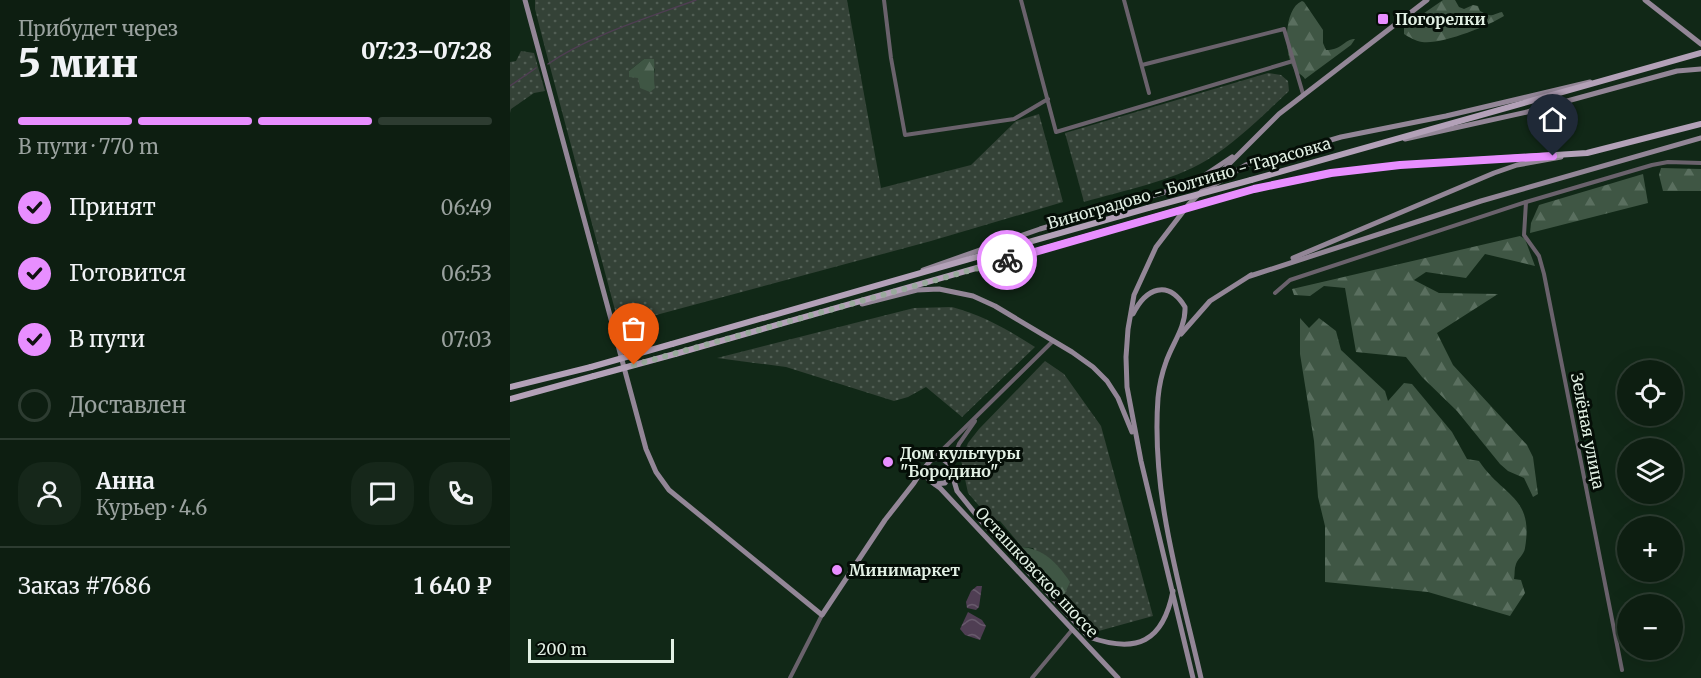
<!DOCTYPE html>
<html lang="ru">
<head>
<meta charset="utf-8">
<style>
  body { margin:0; font-family:Merriweather,serif; background:#16271a; color:#f1f3f6; height:100vh; display:flex; flex-direction:column; font-size:22px; white-space:nowrap }
  * { box-sizing:border-box; margin:0 }
  p { font-size:20px; color:#9aa29f }
  .icon { flex:none; width:33px; height:33px; fill:none; stroke:currentColor; stroke-width:2; stroke-linecap:round; stroke-linejoin:round }
  .map { position:relative; flex:1; overflow:hidden }
  .panel { display:flex; flex-direction:column; background:#0d1e11; width:510px }
  .panel>* { flex:none }
  .fabs { position:absolute; left:1107px; top:360px; display:grid; gap:12px }
  .fabs a { display:grid; place-items:center; width:66px; height:66px; border-radius:50%; background:#0d1e11; box-shadow:0 6px 24px #0002,0 0 0 2px #2d3c31; font-size:30px }
  .scale { position:absolute; left:18px; bottom:15px; width:146px; box-sizing:border-box; padding-left:6px; border:3px solid #e2f0e4; border-top:0; font-size:16px; line-height:21px; white-space:nowrap; color:#e2f0e4; -webkit-text-stroke:4px #050e07; paint-order:stroke }
  .pin { position:absolute; display:grid; place-items:center; width:51px; height:51px; color:#fff; margin:-62px -26px; border-radius:50% 50% 50% 0; rotate:-45deg; box-shadow:0 0 6px #0007 }
  .pin .icon { rotate:45deg }
  .courier { position:absolute; display:grid; place-items:center; width:60px; height:60px; margin:-30px; border:4px solid #e88eff; border-radius:50%; background:#fff; color:#222; box-shadow:0 2px 8px #0007 }
  .overview em { font-style:normal; font-weight:800 }
  .overview div { display:flex; flex-direction:column-reverse }
  .overview { display:flex; align-items:center; justify-content:space-between; height:102px; padding:0 18px }
  h1 { font-size:39px; font-weight:800; line-height:45px }
  .bar { display:grid; grid-template-columns:repeat(4,1fr); gap:9px 6px; align-content:center; height:72px; padding:0 18px }
  .bar i { height:8px; border-radius:4px; background:#2d3c31 }
  .bar .current { background:#e88eff }
  .bar p { grid-column:span 4 }
  .line { display:flex; align-items:center; gap:15px; padding:0 18px; border-top:2px solid #2d3c31 }
  .line div { flex:1 }
  .round { display:grid; place-items:center; flex:none; width:63px; height:63px; border-radius:24px; background:#16271a }
  ol { padding:0 18px; list-style:none }
  li { display:flex; align-items:center; gap:18px; height:66px }
  li p { margin-inline-start:auto }
  li .icon { padding:6px; border-radius:50%; background:#e88eff; color:#111; stroke-width:4 }
  li:last-child { color:#9aa29f }
  li i { width:33px; height:33px; border:3px solid #2d3c31; border-radius:50% }
  main { display:flex; flex:1; min-height:0 }
  .map>svg:first-child { display:block }
</style>
</head>
<body>
<main>
<section class="panel">
<div class="overview"><div><h1>5 мин</h1><p>Прибудет через</p></div><em>07:23–07:28</em></div>
<div class="bar"><i class="current"></i><i class="current"></i><i class="current"></i><i></i><p>В пути · 770 m</p></div>
<ol>
<li><svg class="icon" aria-label="check" viewBox="0 0 24 24"><path d="M5 12l5 5 9-10"/></svg>Принят<p>06:49</p></li>
<li><svg class="icon" aria-label="check" viewBox="0 0 24 24"><path d="M5 12l5 5 9-10"/></svg>Готовится<p>06:53</p></li>
<li><svg class="icon" aria-label="check" viewBox="0 0 24 24"><path d="M5 12l5 5 9-10"/></svg>В пути<p>07:03</p></li>
<li><i></i>Доставлен</li>
</ol>
<div class="line" style="height:108px"><a class="round"><svg class="icon" aria-label="person" viewBox="0 0 24 24"><circle cx="12" cy="8" r="4"/><path d="M4 21q1-7 8-7t8 7"/></svg></a><div><b>Анна</b><p>Курьер · 4.6</p></div><a class="round"><svg class="icon" aria-label="chat" viewBox="0 0 24 24"><path d="M4 5h16v11H9l-5 4z"/></svg></a><a class="round"><svg class="icon" aria-label="phone" viewBox="0 0 24 24"><path d="M5 4h4l2 5-3 2q2 4 5 5l2-3 5 2v4C11 20 4 13 5 4z"/></svg></a></div>
<div class="line" style="height:78px"><div>Заказ #7686</div><b>1 640 ₽</b></div>
</section>
<div class="map">
<svg width="1191" height="678" viewBox="0 0 1191 678">
  <defs>
    <pattern id="green-dots" width="8" height="8" patternUnits="userSpaceOnUse" patternTransform="scale(1.5)"><rect width="8" height="8" fill="#344237"/><path d="M2 2h.1M6 6h.1" fill="none" stroke="#515e54" stroke-width="1.8" stroke-linecap="round"/></pattern>
    <pattern id="forest-firs" width="22" height="20" patternUnits="userSpaceOnUse" patternTransform="scale(1.5)"><rect width="22" height="20" fill="#3f5644"/><path d="M5 1l3.5 6h-7zM16 11l3.5 6h-7z" fill="#5a6f5f"/></pattern>
    <pattern id="water-waves" width="16" height="10" patternUnits="userSpaceOnUse" patternTransform="scale(1.5)"><rect width="16" height="10" fill="#4f3e53"/><path d="M0 5q4-4 8 0t8 0" fill="none" stroke="#685a6c"/></pattern>
  </defs>
  <rect width="100%" height="100%" fill="#112817"/>
  <g fill="url(#green-dots)" fill-rule="evenodd">
    <path d="M25,0H337L371,188L461,165L506,121L529,114L553,202L421,241L109,325L35,48L25,9ZM134,59L145,69L143,78L130,88L129,78L119,71Z"/>
    <polygon points="11,51 24,53 35,91 24,93 1,109 0,113 0,62 6,61"/>
    <path d="M758,73L771,75L778,81L779,91C753,115 728,141 697,160C660,182 615,190 574,202L555,133Z"/>
    <path d="M442,307C474,316 497,329 525,347L452,417L416,387L398,397L384,401L276,367L207,358L404,308Z"/>
    <polygon points="535,361 554,374 591,426 643,616 585,632 553,597 554,593 523,548 512,547 490,521 482,521 458,493 451,460 458,443 469,429"/>
  </g>
  <g fill="url(#forest-firs)">
    <path d="M933,0H945L949,7L954,9L963,5L968,6L970,11C983,18 980,15 992,12L994,16C978,26 931,45 912,42C905,41 899,37 894,34V27Z"/>
    <path d="M792,1L794,2L813,30V43L816,50C833,50 834,39 845,39L841,45L795,79C792,74 787,73 784,69C774,54 773,9 792,1Z"/>
    <path d="M134,59H144C145,69 143,78 145,88L140,92L130,88L128,78L119,77V71Z"/>
    <polygon points="1151,168 1191,169 1191,191 1153,191 1149,175"/>
    <polygon points="1133,174 1138,203 1020,233 1021,223 1029,205"/>
    <polygon points="1010,236 1015,239 1025,266 975,254 956,278 916,272 904,280 929,293 988,294 927,333 943,365 1017,445 1023,457 1028,494 1023,497 1014,478 998,471 990,464 947,411 912,377 896,357 846,352 835,288 814,286 800,296 784,295 782,289"/>
    <path d="M790,318L799,328L809,318L826,331L831,350L875,391L878,401L894,383L902,384L942,432L957,459L969,461C993,497 1024,496 1015,548C1014,555 1008,558 1006,564C1004,569 1005,574 1004,579L1011,580L1015,593L1000,616L918,592L815,582V526L808,497L804,441L790,354Z"/>
    <path d="M507,547C532,546 547,563 560,582L553,597L540,588L506,550Z"/>
  </g>
  <g fill="url(#water-waves)">
    <polygon points="467,586 472,586 469,607 466,610 457,608 456,602 461,591"/>
    <polygon points="458,612 472,620 476,626 470,640 455,635 450,629"/>
  </g>
  <g fill="none" stroke-linecap="round" stroke-linejoin="round">
    <g stroke="#4f3e53" stroke-width="1.5">
      <path d="M38,64C78,36 140,17 186,0"/>
      <polyline points="0,86 26,68"/>
    </g>
    <g stroke="#6a626c" stroke-width="4">
      <polyline points="374,0 381,58 395,135 504,119 538,99"/>
      <polyline points="511,0 546,132 783,61"/>
      <polyline points="614,0 639,93"/>
      <polyline points="632,65 774,29 793,94"/>
      <polyline points="1016,202 1014,235 1029,256 1034,274 1112,670"/>
      <polyline points="765,293 780,280 1016,202 1142,165 1158,162 1191,163"/>
      <polyline points="422,460 543,341"/>
      <polyline points="441,467 449,444 465,421"/>
      <polyline points="280,678 312,615"/>
      <polyline points="522,678 562,630"/>
    </g>
    <g stroke="#938697" stroke-width="5">
      <path d="M15,0L136,449L146,472L159,490L312,615L375,520L404,483L411,472L421,460L428,458L434,460L439,464L447,491L472,522L579,637C627,654 653,642 663,591"/>
      <polyline points="1135,0 1191,44"/>
      <polyline points="895,139 1017,112 1167,71 1191,69"/>
      <polyline points="700,187 736,165 831,137 936,116 1080,82"/>
      <polyline points="783,258 984,173 1007,165 1051,157"/>
      <polyline points="413,270 530,229 672,187 692,177 722,157"/>
      <polyline points="740,276 971,201 1191,138"/>
      <polyline points="352,304 407,290 429,289 463,296 485,306 562,352 583,367 597,381 608,398 622,432"/>
      <path d="M623,314C636,288 658,279 675,307C676,327 662,344 656,362C652,373 649,387 648,398C641,494 670,586 691,678"/>
      <polyline points="671,334 700,301 741,275"/>
      <path d="M416,467C413,479 421,481 430,488L608,678"/>
      <polyline points="425,484 435,483 441,474"/>
      <polyline points="683,678 631,461 617,387 616,357 618,329 624,295 646,247 679,204 769,114 917,0"/>
    </g>
    <g stroke="#b3a1b8" stroke-width="6">
      <polyline points="741,180 1191,53"/>
      <polyline points="744,189 821,173 890,165 1077,153 1191,124"/>
      <polyline points="162,344 638,208"/>
      <polyline points="165,354 649,216"/>
      <polyline points="0,387 81,367"/>
      <polyline points="0,399 84,376"/>
    </g>
    <g stroke="#b3a1b8" stroke-width="6">
      <polyline points="638,208 741,180"/>
      <polyline points="649,216 744,189"/>
      <polyline points="81,367 162,344"/>
      <polyline points="84,376 165,354"/>
    </g>
  </g>
  <g fill="none" stroke-linecap="round" stroke-linejoin="round">
    <polyline stroke="#99aa9c" stroke-width="6" stroke-dasharray="0 10.8" points="124,365 497,260"/>
    <polyline stroke="#e88eff" stroke-width="8" points="497,260 744,189 821,173 890,165 1043,156"/>
  </g>
  <g fill="#e88eff" stroke="#050e07" stroke-width="2">
    <rect x="867" y="13" width="12" height="12" rx="3"/>
    <circle cx="378" cy="462" r="6"/>
    <circle cx="327" cy="570" r="6"/>
  </g>
  <g text-anchor="middle" stroke-width="6" stroke-linejoin="round" paint-order="stroke">
    <g font-size="16" font-weight="bold" fill="#e2f0e4" stroke="#050e07" text-anchor="start">
      <text x="885" y="25">Погорелки</text>
      <text x="390" y="459">Дом культуры<tspan x="390" dy="18">"Бородино"</tspan></text>
      <text x="339" y="576">Минимаркет</text>
    </g>
    <g font-size="16" fill="#e2f0e4" stroke="#050e07">
      <text transform="translate(679 183) rotate(-16)" y="6">Виноградово - Болтино - Тарасовка</text>
      <text transform="translate(1078 431) rotate(79)" y="6">Зелёная улица</text>
      <text transform="translate(527 572) rotate(47)" y="6">Осташковское шоссе</text>
    </g>
  </g>
</svg>
<div class="fabs">
<a><svg class="icon" aria-label="locate" viewBox="0 0 24 24"><circle cx="12" cy="12" r="6"/><path d="M12 2v4M12 18v4M2 12h4M18 12h4"/></svg></a>
<a><svg class="icon" aria-label="layers" viewBox="0 0 24 24"><path d="M12 4l9 5-9 5-9-5zM3 14l9 5 9-5"/></svg></a>
<a>+</a>
<a>−</a>
</div>
<div class="scale">200 m</div>
<div class="pin" style="left:124px;top:365px;background:#ea580c"><svg class="icon" aria-label="bag" viewBox="0 0 24 24"><path d="M5 8h14l-1 12H6zM9 8a3 3 0 0 1 6 0"/></svg></div>
<div class="pin" style="left:1043px;top:156px;background:#1f2937"><svg class="icon" aria-label="home" viewBox="0 0 24 24"><path d="M3 11l9-7 9 7M6 9v11h12V9"/></svg></div>
<div class="courier" style="left:497px;top:260px"><svg class="icon" aria-label="bike" viewBox="0 0 24 24"><circle cx="6" cy="16" r="4"/><circle cx="18" cy="16" r="4"/><path d="M6 16l4-8h5l3 8M10 8l3 8H6M13 5h3"/></svg></div>
</div>
</main>
</body>
</html>
